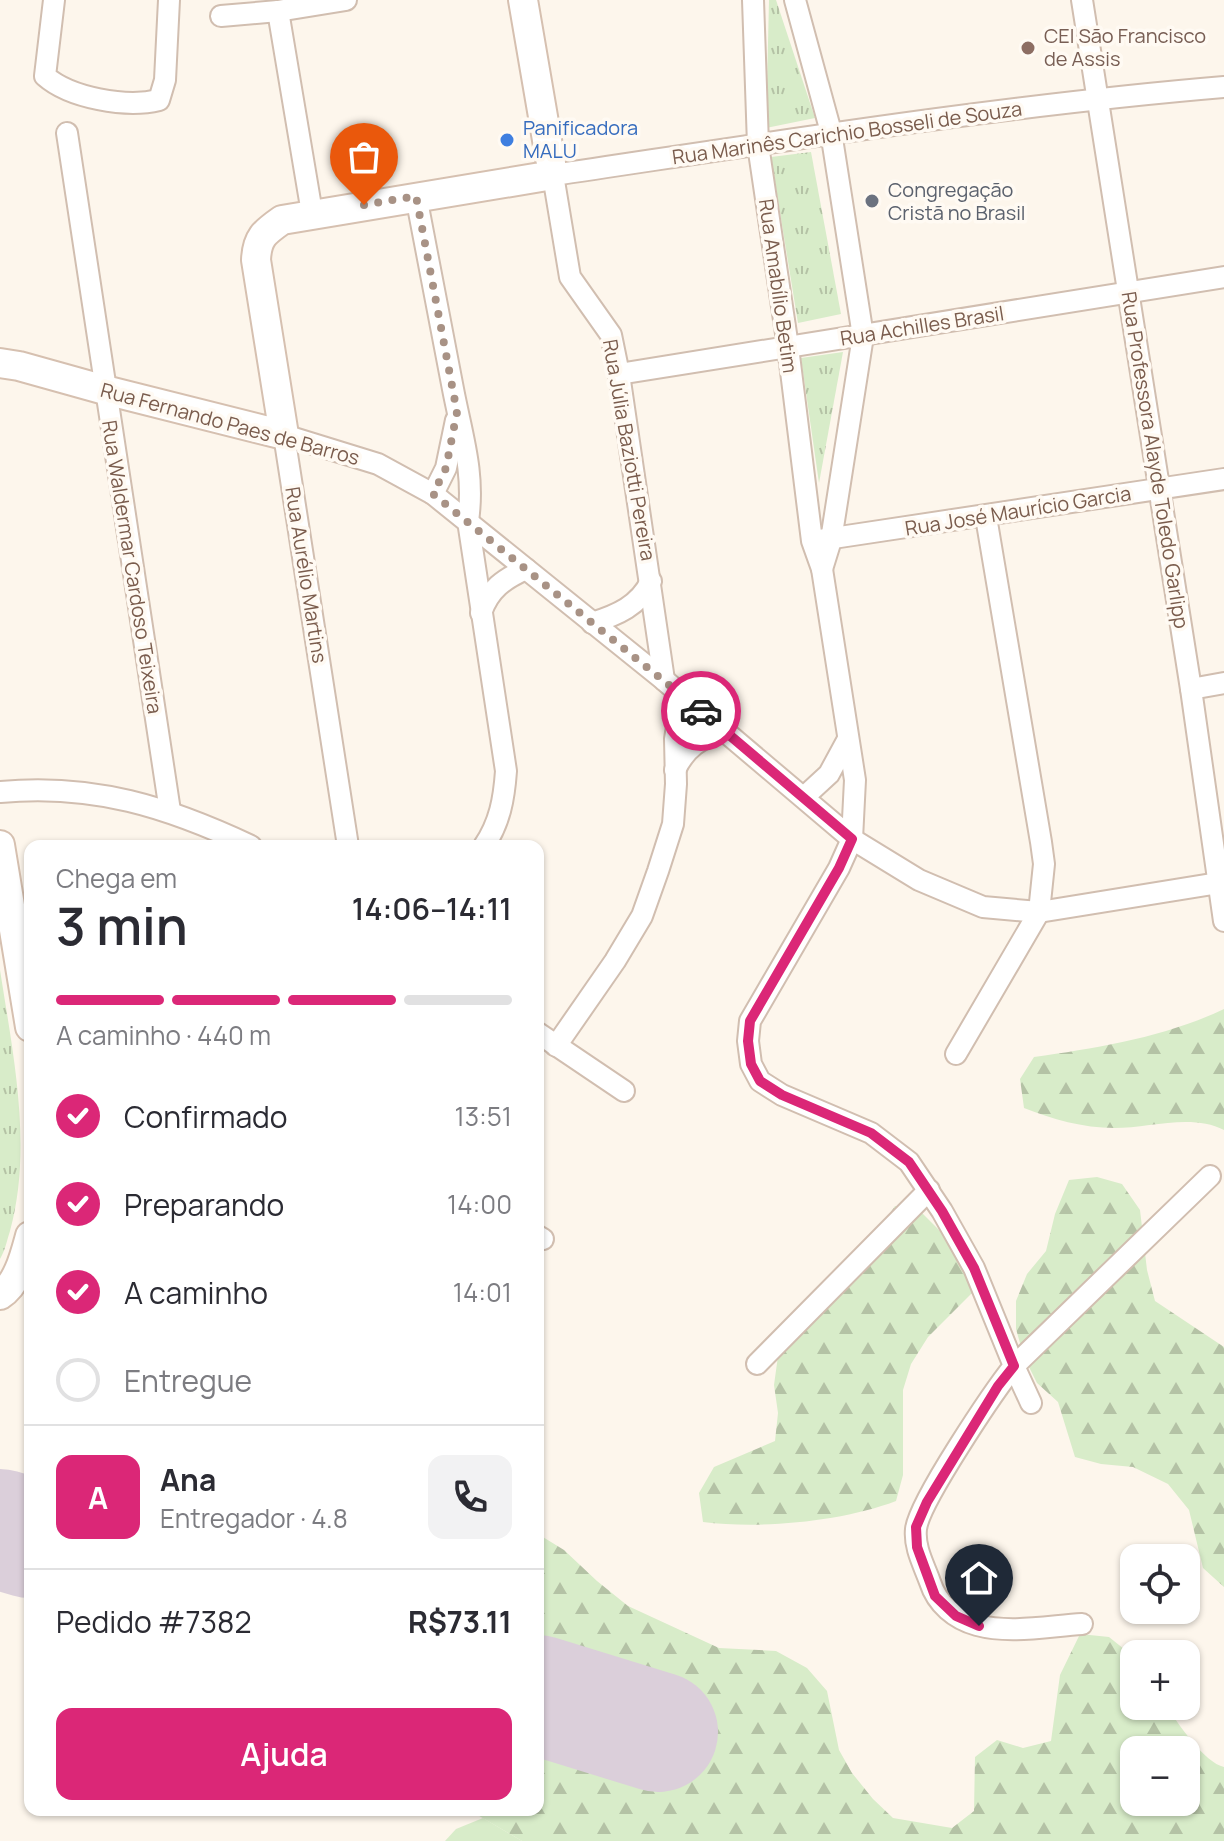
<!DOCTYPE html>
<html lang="pt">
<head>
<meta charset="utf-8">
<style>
  body { margin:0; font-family:Manrope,sans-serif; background:#f2f2f3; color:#2b2b33; height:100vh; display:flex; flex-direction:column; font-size:30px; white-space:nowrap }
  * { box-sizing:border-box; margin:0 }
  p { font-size:26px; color:#7c7c81 }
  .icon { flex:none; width:44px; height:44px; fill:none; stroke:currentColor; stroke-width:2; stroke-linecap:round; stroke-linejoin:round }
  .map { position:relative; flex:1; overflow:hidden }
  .drawer { position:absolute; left:24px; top:840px; width:520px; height:976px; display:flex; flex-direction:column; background:#fff; border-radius:16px; box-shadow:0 2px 6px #0004 }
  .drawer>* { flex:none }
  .fabs { position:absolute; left:1120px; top:1544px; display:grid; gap:16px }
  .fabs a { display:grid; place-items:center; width:80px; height:80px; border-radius:16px; background:#fff; box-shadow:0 2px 6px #0004; font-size:40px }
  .pin { position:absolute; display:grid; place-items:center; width:68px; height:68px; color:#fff; margin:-82px -34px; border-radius:50% 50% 50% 0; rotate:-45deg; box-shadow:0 0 8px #0007 }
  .pin .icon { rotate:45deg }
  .courier { position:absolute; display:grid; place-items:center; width:80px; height:80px; margin:-40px; border:6px solid #db2777; border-radius:50%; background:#fff; color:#222; box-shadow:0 2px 10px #0007 }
  .head em { font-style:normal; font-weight:600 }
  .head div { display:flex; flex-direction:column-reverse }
  .head { display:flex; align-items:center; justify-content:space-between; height:136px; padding:0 32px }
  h1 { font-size:52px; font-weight:600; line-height:60px }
  .bar { display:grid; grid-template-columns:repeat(4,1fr); gap:12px 8px; align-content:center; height:96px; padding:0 32px }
  .bar i { height:10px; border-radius:6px; background:#e1e1e2 }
  .bar .current { background:#db2777 }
  .bar p { grid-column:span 4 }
  .line { display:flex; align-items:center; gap:20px; padding:0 32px; border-top:2px solid #e1e1e2 }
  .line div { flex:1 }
  .round { display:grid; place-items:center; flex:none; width:84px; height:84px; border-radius:16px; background:#f2f2f3 }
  ol { padding:0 32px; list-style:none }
  li { display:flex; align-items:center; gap:24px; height:88px }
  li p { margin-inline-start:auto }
  li .icon { padding:8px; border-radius:50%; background:#db2777; color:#fff; stroke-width:4 }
  li:last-child { color:#7c7c81 }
  li i { width:44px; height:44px; border:4px solid #e1e1e2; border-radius:50% }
  .action { display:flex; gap:16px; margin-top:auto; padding:16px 32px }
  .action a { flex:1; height:92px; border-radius:16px; background:#db2777; color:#fff; font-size:32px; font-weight:600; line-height:92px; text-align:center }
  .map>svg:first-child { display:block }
</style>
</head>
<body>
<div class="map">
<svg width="1224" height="1841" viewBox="0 0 1224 1841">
  <defs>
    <pattern id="forest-firs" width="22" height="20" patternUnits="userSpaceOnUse" patternTransform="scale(2)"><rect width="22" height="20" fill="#d8ecc9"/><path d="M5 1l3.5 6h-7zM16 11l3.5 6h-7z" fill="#b4c2a5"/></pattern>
    <pattern id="park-tufts" width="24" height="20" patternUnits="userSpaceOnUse" patternTransform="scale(2)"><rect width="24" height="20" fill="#d8ecc9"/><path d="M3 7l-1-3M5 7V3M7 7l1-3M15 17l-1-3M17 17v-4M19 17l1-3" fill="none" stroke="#b4c2a5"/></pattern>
  </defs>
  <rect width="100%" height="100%" fill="#fdf6ec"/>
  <polygon fill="#d8ecc9" points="483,1818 522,1841 445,1841 456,1829"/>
  <g fill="url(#forest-firs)" fill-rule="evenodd">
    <path d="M1224,1009V1130C1192,1113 1149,1128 1114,1128C1083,1128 1052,1119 1024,1108L1020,1079L1034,1057C1098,1048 1165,1037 1224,1009Z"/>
    <polygon points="1097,1177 1122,1184 1140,1210 1147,1270 1155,1301 1224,1347 1224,1587 1203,1568 1189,1510 1168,1484 1133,1467 1101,1464 1075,1457 1058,1402 1037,1383 1024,1357 1016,1329 1016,1301 1027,1274 1046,1251 1055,1214 1069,1180"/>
    <path d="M895,1206L916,1207L969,1260L973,1292L928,1337L911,1364L903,1390V1475L896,1501C841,1522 761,1529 703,1522L699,1493L714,1467L775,1441L778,1413L774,1385L778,1356L855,1264Z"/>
    <path d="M538,1534L564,1550L597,1581L628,1606L719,1648L776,1651L807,1668L827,1691L839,1750L852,1773L873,1799L893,1818L952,1828L974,1811L975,1757L997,1740L1023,1748L1051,1741L1060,1675L1080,1634L1109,1637L1134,1657V1706H1167C1177,1723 1205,1763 1224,1767V1841H522L469,1810H538V1743L569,1755H598L653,1745L660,1720L639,1718L538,1689ZM1134,1750H1186V1802H1134Z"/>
  </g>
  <g fill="url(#park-tufts)">
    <polygon points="769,0 776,0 815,118 766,128"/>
    <polygon points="811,152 841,314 798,323 771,157"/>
    <polygon points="843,352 819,483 801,358"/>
    <path d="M0,970C13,1054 33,1147 10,1231C7,1240 5,1251 0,1259Z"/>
  </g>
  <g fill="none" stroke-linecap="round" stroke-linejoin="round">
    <g stroke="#dbcfda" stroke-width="120">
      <polyline points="0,1529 30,1538"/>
      <polyline points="538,1695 658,1732"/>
    </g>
    <defs>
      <g id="street">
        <path d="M54,0L45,76C70,98 126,108 159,100L165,80L169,0"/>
        <path d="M753,0L758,145L788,347L812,541L822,569L855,780L852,839L839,868L750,1021L748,1041L751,1064L760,1081L782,1095L871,1133L909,1162L942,1211L974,1268L1014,1366C994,1391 919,1502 916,1529C914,1548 924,1565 930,1582C937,1604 955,1619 977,1625C1010,1634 1049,1626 1082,1624"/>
        <polyline points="795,0 831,132 863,336 831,540 822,569"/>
        <polyline points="1082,0 1191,689 1224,921"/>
        <polyline points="278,11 312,213"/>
        <polyline points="221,16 278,11 346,0"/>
        <polyline points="67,133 170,811"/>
        <path d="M416,196C428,260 441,325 453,389C462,436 475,473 468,521L506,771C504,799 500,822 484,846"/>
        <polyline points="619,374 1224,277"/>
        <polyline points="433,494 446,468 456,420"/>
        <polyline points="820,540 1224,479"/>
        <path d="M481,613C489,589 504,579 526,569"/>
        <path d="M592,623C617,615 639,606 651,581"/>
        <path d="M664,680L619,374L611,335L570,277L553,175C776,142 999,106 1224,87"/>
        <polyline points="1191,689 1224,683"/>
        <path d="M675,770C686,747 700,739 723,730"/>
        <path d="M0,792C93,783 168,807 251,846"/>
        <polyline points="804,797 829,774 848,739"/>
        <polyline points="348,846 284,435 378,464 433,494 664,680 852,839 919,880 983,907 1039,912 1224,882"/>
        <polyline points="538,1033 624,1091"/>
        <polyline points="556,1046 615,961 642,916 658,871 673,824 676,784 675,739 682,695"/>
        <polyline points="956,1054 1039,912 1044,864 1041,842 986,517"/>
        <polyline points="538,1236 543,1239"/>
        <polyline points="757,1364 929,1190"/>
        <polyline points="1031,1403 1014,1366 1210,1176"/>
      </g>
      <g id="secondary">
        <path d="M0,363L19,366L105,390L284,435L256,260C257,237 265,232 282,220L553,175L523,0"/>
        <polyline points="0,845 30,1027"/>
        <path d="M0,1295C18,1284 25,1254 30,1236"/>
      </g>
    </defs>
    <use href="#street" stroke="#d1beb0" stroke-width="24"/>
    <use href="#secondary" stroke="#d6c0b0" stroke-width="32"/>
    <use href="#street" stroke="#fff" stroke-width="20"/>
    <use href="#secondary" stroke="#fff" stroke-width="28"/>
  </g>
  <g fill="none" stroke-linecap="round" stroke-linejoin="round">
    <polyline stroke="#a89285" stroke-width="8" stroke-dasharray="0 14.4" points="364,205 416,196 457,412 446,468 433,494 701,711"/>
    <polyline stroke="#db2777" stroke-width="10" points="701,711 852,839 839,868 750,1021 748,1041 751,1064 760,1081 782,1095 871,1133 909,1162 942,1211 974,1268 1014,1366 998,1386 927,1502 916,1527 917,1547 935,1596 956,1616 979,1626"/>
  </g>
  <circle fill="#8d6e63" stroke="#fffaf3" stroke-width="3" cx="1028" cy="48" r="8"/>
  <circle fill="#3f7fe0" stroke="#fffaf3" stroke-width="3" cx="507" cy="140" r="8"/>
  <circle fill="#6b7280" stroke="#fffaf3" stroke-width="3" cx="872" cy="201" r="8"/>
  <g text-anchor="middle" stroke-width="7" stroke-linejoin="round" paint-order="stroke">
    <g font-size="20" fill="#785e54" stroke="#fffaf3" text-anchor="start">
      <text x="1044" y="43">CEI São Francisco<tspan x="1044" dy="23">de Assis</tspan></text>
    </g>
    <g font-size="20" fill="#366cbe" stroke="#fffaf3" text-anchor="start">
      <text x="523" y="135">Panificadora<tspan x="523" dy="23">MALU</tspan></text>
    </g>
    <g font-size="20" fill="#7a5c4d" stroke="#fffaf3">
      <text transform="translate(847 133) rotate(-8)" y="7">Rua Marinês Carichio Bosseli de Souza</text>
      <text transform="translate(778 286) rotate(82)" y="7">Rua Amabílio Betim</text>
      <text transform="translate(922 326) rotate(-9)" y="7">Rua Achilles Brasil</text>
      <text transform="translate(230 424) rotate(15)" y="7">Rua Fernando Paes de Barros</text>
      <text transform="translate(629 450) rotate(80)" y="7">Rua Júlia Baziotti Pereira</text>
      <text transform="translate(1155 460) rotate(81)" y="7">Rua Professora Alayde Toledo Garlipp</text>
      <text transform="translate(1018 511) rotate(-9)" y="7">Rua José Maurício Garcia</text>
      <text transform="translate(132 567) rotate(81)" y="7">Rua Waldermar Cardoso Teixeira</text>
      <text transform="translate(306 575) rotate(81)" y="7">Rua Aurélio Martins</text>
    </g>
    <g font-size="20" fill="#5b616d" stroke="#fffaf3" text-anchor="start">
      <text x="888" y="197">Congregação<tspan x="888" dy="23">Cristã no Brasil</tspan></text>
    </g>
  </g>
</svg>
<div class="fabs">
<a><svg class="icon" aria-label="locate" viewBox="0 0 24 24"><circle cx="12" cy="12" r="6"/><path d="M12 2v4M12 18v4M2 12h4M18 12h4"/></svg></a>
<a>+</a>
<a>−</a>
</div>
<div class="pin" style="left:364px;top:205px;background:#ea580c"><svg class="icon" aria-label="bag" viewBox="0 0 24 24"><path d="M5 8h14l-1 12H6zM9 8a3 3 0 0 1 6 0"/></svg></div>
<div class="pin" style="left:979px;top:1626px;background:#1f2937"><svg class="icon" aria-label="home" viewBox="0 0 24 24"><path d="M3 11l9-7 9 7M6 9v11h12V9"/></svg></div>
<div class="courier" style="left:701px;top:711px"><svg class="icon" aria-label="car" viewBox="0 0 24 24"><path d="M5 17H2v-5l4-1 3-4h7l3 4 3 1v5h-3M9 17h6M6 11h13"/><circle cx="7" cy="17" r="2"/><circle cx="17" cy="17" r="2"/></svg></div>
<section class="drawer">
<div class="head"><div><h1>3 min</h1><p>Chega em</p></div><em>14:06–14:11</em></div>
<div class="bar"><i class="current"></i><i class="current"></i><i class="current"></i><i></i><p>A caminho · 440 m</p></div>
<ol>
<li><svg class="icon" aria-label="check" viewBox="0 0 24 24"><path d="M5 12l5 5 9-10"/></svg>Confirmado<p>13:51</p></li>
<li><svg class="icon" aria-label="check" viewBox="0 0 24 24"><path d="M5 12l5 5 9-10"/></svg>Preparando<p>14:00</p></li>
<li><svg class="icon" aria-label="check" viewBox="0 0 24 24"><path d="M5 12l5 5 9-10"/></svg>A caminho<p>14:01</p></li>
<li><i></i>Entregue</li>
</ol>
<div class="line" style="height:144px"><b class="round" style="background:#db2777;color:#fff">A</b><div><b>Ana</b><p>Entregador · 4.8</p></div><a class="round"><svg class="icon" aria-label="phone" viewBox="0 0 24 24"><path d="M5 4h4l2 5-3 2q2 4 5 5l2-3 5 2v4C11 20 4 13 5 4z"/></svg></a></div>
<div class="line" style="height:104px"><div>Pedido #7382</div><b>R$73.11</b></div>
<div class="action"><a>Ajuda</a></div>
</section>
</div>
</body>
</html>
